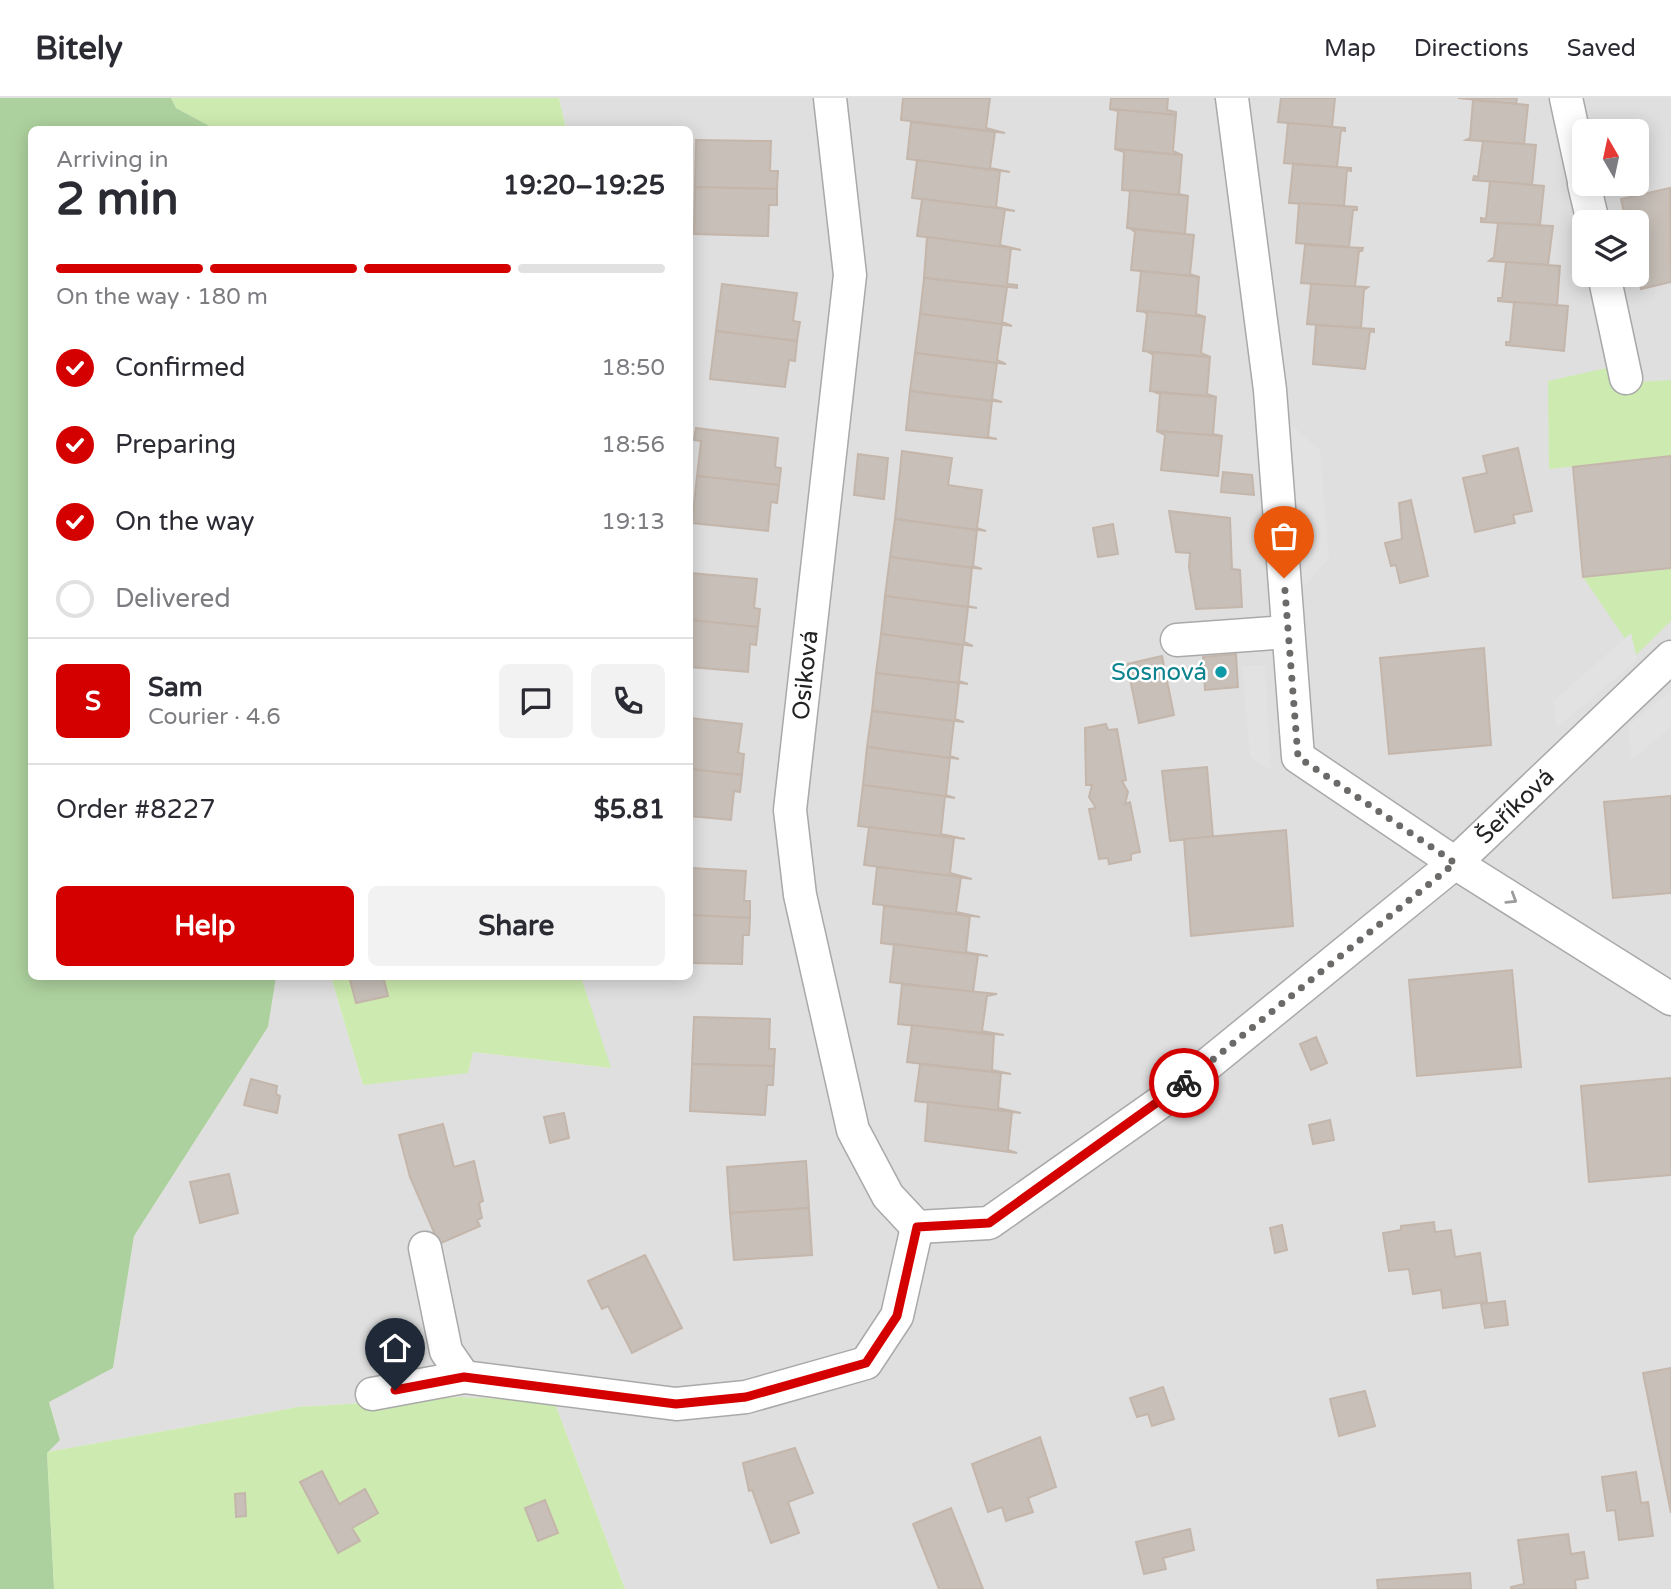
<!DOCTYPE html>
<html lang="en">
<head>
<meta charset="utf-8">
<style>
  body { margin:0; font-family:"Varela Round",sans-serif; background:#f2f2f3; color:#2b2b33; height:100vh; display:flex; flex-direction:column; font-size:26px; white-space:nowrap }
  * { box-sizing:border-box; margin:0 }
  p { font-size:23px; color:#7c7c81 }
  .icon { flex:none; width:38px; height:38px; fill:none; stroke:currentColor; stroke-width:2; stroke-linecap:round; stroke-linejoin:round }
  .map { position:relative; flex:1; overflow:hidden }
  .panel { position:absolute; left:28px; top:28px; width:665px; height:854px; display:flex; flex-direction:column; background:#fff; border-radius:10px; box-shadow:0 4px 18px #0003 }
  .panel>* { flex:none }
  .needle { width:46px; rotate:351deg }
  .tools { position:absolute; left:1572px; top:21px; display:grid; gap:14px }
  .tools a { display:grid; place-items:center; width:77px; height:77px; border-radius:10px; background:#fff; box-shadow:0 4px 18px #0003; font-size:35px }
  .pin { position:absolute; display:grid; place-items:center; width:60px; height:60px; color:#fff; margin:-72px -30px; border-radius:50% 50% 50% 0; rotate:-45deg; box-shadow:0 0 7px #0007 }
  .pin .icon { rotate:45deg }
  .courier { position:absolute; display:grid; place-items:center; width:70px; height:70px; margin:-35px; border:5px solid #d40000; border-radius:50%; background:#fff; color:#222; box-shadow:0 2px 9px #0007 }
  .headline em { font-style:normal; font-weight:800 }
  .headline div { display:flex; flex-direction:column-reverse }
  .headline { display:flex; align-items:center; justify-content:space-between; height:119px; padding:0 28px }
  h1 { font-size:46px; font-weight:800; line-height:52px }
  .bar { display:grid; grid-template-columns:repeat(4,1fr); gap:10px 7px; align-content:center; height:84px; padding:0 28px }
  .bar i { height:9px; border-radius:5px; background:#e1e1e2 }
  .bar .current { background:#d40000 }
  .bar p { grid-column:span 4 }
  .line { display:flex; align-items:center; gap:18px; padding:0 28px; border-top:2px solid #e1e1e2 }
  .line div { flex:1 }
  .round { display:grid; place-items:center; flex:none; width:74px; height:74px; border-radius:10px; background:#f2f2f3 }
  ol { padding:0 28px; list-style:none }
  li { display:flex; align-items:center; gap:21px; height:77px }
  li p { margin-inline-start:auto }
  li .icon { padding:7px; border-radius:50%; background:#d40000; color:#fff; stroke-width:4 }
  li:last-child { color:#7c7c81 }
  li i { width:38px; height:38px; border:4px solid #e1e1e2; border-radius:50% }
  .action { display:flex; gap:14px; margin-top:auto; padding:14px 28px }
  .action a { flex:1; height:80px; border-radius:10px; background:#d40000; color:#fff; font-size:28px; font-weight:800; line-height:80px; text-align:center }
  .action a+a { background:#f2f2f3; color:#2b2b33 }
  header { display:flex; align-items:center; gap:42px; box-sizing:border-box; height:98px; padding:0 35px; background:#fff; border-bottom:2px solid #e1e1e2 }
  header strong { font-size:33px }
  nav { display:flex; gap:38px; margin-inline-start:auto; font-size:24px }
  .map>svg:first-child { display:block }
</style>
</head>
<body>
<header>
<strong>Bitely</strong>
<nav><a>Map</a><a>Directions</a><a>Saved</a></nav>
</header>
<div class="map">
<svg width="1671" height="1491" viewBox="0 0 1671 1491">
  <rect width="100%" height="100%" fill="#f2efe9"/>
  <path fill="#e0dfdf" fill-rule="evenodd" d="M559,0H1671V1491H625L554,1303L459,1299L298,1309L47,1354L60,1342L49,1303L113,1270L134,1138L268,929L276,879H331L363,987L473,954L610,970L581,879L690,878V32L566,31ZM1584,33H1636V86H1584ZM1584,124H1636V177H1584Z"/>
  <g fill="#cdebb0">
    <polygon points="171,0 559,0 566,31 215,31 176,10"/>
    <polygon points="1629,265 1637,284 1671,282 1671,358 1549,371 1548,283"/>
    <polygon points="1671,471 1671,523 1636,557 1583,479"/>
    <polygon points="331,879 581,879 611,970 473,954 468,975 363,987"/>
    <polygon points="460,1299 554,1303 625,1491 54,1491 47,1354 298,1309"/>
  </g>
  <polygon fill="#add19e" points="0,0 171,0 176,10 215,31 32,32 32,878 276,879 268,929 134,1138 113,1270 49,1304 60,1342 47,1355 54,1491 0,1491"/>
  <g fill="#e2e2e2">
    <polygon points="1280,317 1320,352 1329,461 1295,498"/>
    <polygon points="1631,535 1637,562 1557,630 1553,603"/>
    <polygon points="1265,567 1271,672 1250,659 1242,568"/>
    <polygon points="1671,592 1671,629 1631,663 1629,627"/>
  </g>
  <g fill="#c7bfb8" stroke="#c4b6ab" stroke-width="2">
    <polygon points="903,0 990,0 986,30 1005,35 901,22"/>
    <polygon points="1111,0 1168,0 1167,12 1176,14 1176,17 1110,11"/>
    <polygon points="1281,0 1335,0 1332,29 1278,24"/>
    <polygon points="1458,0 1517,0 1516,6"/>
    <polygon points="1473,2 1528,7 1524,46 1466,42 1470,40"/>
    <polygon points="1110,11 1176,17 1173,53 1182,57 1115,51 1118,13"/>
    <polygon points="911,24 995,34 990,70 1010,74 907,61"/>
    <polygon points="1288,25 1345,30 1345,33 1341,32 1337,69 1284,65"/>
    <polygon points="696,42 771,43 770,73 778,73 777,91 695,89"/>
    <polygon points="1483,43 1536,47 1532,87 1473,82 1474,78 1478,79"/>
    <polygon points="1115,51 1182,57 1179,96 1188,98 1122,92 1124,54"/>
    <polygon points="917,62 1000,73 996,109 1015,113 912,100"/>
    <polygon points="1293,66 1351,70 1351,73 1347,72 1344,108 1289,105"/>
    <polygon points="1490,83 1544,88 1540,127 1481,124 1481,120 1486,121"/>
    <polygon points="695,89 777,91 777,107 769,107 768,138 694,136"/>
    <polygon points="1670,90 1671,184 1641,191 1636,171 1636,124 1626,124 1621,101"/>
    <polygon points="1130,92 1188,98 1185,136 1127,130"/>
    <polygon points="922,101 1005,111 1000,147 1021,152 917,138"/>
    <polygon points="1299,105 1357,109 1357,112 1353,112 1349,149 1296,145"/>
    <polygon points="1498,125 1553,128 1548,167 1489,163 1494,159"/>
    <polygon points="1131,131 1194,137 1190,176 1199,179 1131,172 1135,134"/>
    <polygon points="927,139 1011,150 1007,186 1017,187 1017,190 924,180"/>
    <polygon points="1305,147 1363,150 1362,153 1359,153 1355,189 1301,185"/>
    <polygon points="1506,164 1560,168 1557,208 1498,203 1498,200 1502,200"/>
    <polygon points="1141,173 1199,179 1196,216 1205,219 1137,213"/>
    <polygon points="924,180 1007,189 1002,224 1012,228 920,216"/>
    <polygon points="722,186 797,195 793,223 800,224 797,243 716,233"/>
    <polygon points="1311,186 1368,189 1364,192 1361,230 1307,226"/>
    <polygon points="1514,204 1568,208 1564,253 1506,247 1506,244 1510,244"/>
    <polygon points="1143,213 1205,219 1201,255 1210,259 1143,253 1147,216"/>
    <polygon points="920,216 1002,226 997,262 1006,266 915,255"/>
    <polygon points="1316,227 1374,231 1374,234 1370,233 1365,271 1313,266"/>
    <polygon points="716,233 797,243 795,263 789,262 785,289 710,281"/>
    <polygon points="1148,254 1210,259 1207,296 1216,299 1150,293 1153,257"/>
    <polygon points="915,255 997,265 992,301 1002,304 910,293"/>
    <polygon points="910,293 992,303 988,339 997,341 906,332"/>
    <polygon points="1154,294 1216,299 1213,336 1222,338 1157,333 1160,296"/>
    <polygon points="696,330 778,340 775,369 781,370 779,387 697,378 701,343 694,342"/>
    <polygon points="1157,333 1222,338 1218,378 1161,372 1165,337"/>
    <polygon points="1518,350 1532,413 1513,417 1515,425 1475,434 1463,380 1487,375 1483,358"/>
    <polygon points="902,353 952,360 948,387 982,392 977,430 986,433 895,421"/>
    <polygon points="858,356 888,360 884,401 854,397"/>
    <polygon points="1671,358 1671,470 1583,479 1573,369"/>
    <polygon points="1223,374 1252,377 1254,397 1221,394"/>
    <polygon points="697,378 779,387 777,405 771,404 768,433 692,425"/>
    <polygon points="1411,402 1428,478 1400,485 1396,467 1391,468 1385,445 1402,441 1399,405"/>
    <polygon points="1169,413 1230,420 1232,471 1240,472 1242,509 1196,511 1189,469 1190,455 1176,454"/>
    <polygon points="895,421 977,432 973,468 982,471 890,459"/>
    <polygon points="1113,426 1118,456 1098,459 1093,430"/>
    <polygon points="890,459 972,470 968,508 977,510 885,498"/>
    <polygon points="690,475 757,481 754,510 760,511 758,529 690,522"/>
    <polygon points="885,498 968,509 964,544 973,548 881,536"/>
    <polygon points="690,522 758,529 756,547 750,546 748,574 690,569"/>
    <polygon points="881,536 963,547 959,583 968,586 876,575"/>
    <polygon points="1484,550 1491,647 1389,656 1380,560"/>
    <polygon points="1236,556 1238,589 1205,592 1203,559"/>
    <polygon points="1162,558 1174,617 1139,625 1127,566"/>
    <polygon points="876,575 959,585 955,621 964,624 872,613"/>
    <polygon points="872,613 954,623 950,658 959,661 867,649"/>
    <polygon points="690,620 742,626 738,655 744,656 742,677 690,671"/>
    <polygon points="1106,626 1108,632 1117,631 1126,682 1122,683 1128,694 1125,706 1130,704 1140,754 1131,756 1131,762 1109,766 1108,760 1099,761 1089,711 1096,710 1089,699 1092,687 1086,687 1085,630"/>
    <polygon points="867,649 950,660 946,697 955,700 863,687"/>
    <polygon points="1207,669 1213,739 1170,743 1162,673"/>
    <polygon points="690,671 742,677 740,694 734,693 731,722 690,718"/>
    <polygon points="863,687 945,698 941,736 965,741 858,728"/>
    <polygon points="1671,698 1671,795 1613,800 1604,704"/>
    <polygon points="869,729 954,740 950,775 972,781 864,767"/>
    <polygon points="1286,732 1293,828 1191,838 1184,741"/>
    <polygon points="877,769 961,779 956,814 980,819 873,806"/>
    <polygon points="690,770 746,773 744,803 750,803 750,820 690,817"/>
    <polygon points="884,808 970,818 966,854 988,858 881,845"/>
    <polygon points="690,817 750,820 749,837 743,837 742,866 690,865"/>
    <polygon points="894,846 978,857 973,894 890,884"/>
    <polygon points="1512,872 1521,969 1417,978 1409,882"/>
    <polygon points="349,878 383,878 388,898 356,905"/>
    <polygon points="902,886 997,896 987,898 982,933 1004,937 898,926"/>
    <polygon points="694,919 770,921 769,951 775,951 774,968 692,966"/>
    <polygon points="912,927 994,937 992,972 1011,976 907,964"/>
    <polygon points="1316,939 1327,965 1311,972 1300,946"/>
    <polygon points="692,966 774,968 773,987 767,987 765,1017 690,1013"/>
    <polygon points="920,966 1001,975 998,1010 1021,1015 915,1003"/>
    <polygon points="1671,980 1671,1077 1589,1084 1581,988"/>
    <polygon points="251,981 277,988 276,996 280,998 277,1015 244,1007"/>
    <polygon points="928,1004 1012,1014 1008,1052 1017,1055 925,1043"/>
    <polygon points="564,1015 569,1040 550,1045 544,1019"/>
    <polygon points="1330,1022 1334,1042 1313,1046 1309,1027"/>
    <polygon points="443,1026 454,1069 474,1063 483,1103 479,1105 482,1120 477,1122 480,1128 439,1146 410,1079 399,1037"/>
    <polygon points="806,1063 809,1110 730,1115 727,1069"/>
    <polygon points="229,1076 238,1115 200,1125 190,1084"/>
    <polygon points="809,1110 812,1157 734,1162 730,1115"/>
    <polygon points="1434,1124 1435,1134 1451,1132 1455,1159 1480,1155 1487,1204 1443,1210 1441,1192 1413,1196 1409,1171 1389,1173 1383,1135 1401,1132 1401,1128"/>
    <polygon points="1282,1127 1287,1152 1275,1155 1270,1130"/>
    <polygon points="645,1157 682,1230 632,1255 608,1208 602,1211 588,1183"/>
    <polygon points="1505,1203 1508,1227 1485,1230 1481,1206"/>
    <polygon points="1671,1270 1671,1415 1643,1275"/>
    <polygon points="1163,1289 1174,1321 1152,1328 1148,1316 1137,1319 1130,1300"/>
    <polygon points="1365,1293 1375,1328 1339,1338 1330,1301"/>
    <polygon points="1040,1339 1056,1389 1028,1400 1033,1414 1006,1423 1002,1409 988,1414 972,1366"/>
    <polygon points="795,1350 813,1395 788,1404 799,1435 771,1445 752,1392 749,1393 743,1365"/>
    <polygon points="322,1373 339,1406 365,1391 378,1415 352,1430 360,1443 338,1455 300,1384"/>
    <polygon points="1636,1374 1641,1405 1648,1404 1653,1438 1619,1442 1615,1412 1607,1413 1602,1379"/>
    <polygon points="245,1395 246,1418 236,1419 235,1396"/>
    <polygon points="545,1402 558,1435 538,1443 525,1410"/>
    <polygon points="951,1410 983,1491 939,1491 913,1426"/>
    <polygon points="1190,1431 1194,1452 1163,1460 1166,1471 1144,1476 1136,1444"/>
    <polygon points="1568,1436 1571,1456 1584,1454 1588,1480 1575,1482 1576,1491 1511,1491 1511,1489 1524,1486 1518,1442"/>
    <polygon points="1470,1475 1471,1491 1378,1491 1377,1482"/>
  </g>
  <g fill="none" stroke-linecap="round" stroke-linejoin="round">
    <defs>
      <g id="minor">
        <polyline points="830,0 850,177 790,712 800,797 853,1032 888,1098 917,1129"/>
        <polyline points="1232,0 1270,292 1298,659 1455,765 1671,901"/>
        <polyline points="1566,0 1584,83"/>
        <polyline points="1584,86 1593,124"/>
        <polyline points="1604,177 1626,280"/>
        <polyline points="1177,542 1288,534"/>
        <path id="s1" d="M917,1129L989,1125L1165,1001L1455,765L1671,559"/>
        <polyline points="425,1150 446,1253 464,1279"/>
        <polyline points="372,1296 464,1279 676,1306 746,1299 866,1265 897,1218 917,1129"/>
      </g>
    </defs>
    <use href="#minor" stroke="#a9a9a9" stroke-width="35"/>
    <use href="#minor" stroke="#fff" stroke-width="32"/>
  </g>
  <defs><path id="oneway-chevron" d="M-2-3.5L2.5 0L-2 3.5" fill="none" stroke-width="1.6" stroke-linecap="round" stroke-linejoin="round" transform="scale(1.75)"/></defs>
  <use stroke="#9c9c9c" href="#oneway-chevron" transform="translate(1512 801) rotate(32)"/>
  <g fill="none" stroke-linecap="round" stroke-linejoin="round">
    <polyline stroke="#6b6a68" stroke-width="7" stroke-dasharray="0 12.6" points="1184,985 1455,765 1298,659 1284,480"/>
    <polyline stroke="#d40000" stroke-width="9" points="395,1292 464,1279 676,1306 746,1299 866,1265 897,1218 917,1129 989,1125 1184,985"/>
  </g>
  <circle fill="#0f9aa8" stroke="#fff" stroke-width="2.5" cx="1221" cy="574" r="7"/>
  <g text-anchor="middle" stroke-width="5" stroke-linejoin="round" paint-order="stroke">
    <g font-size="24" fill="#0d838f" stroke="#fff" text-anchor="end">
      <text x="1207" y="582">Sosnová</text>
    </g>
    <g font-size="24" fill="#222" stroke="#fff">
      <text transform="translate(805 577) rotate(-84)" y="8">Osiková</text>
      <text dy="8" stroke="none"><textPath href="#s1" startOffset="744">Šeříková</textPath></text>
    </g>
  </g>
</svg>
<div class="tools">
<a><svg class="needle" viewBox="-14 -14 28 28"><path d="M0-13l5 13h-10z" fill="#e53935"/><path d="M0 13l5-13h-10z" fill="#7c7c81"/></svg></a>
<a><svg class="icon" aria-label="layers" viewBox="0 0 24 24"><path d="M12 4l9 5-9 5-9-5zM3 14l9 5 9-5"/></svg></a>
</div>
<div class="pin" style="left:1284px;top:480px;background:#ea580c"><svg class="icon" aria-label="bag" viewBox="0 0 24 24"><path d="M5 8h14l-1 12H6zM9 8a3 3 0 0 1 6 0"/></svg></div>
<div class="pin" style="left:395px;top:1292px;background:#1f2937"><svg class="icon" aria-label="home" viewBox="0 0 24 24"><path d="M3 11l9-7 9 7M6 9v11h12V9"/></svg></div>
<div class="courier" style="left:1184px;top:985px"><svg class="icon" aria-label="bike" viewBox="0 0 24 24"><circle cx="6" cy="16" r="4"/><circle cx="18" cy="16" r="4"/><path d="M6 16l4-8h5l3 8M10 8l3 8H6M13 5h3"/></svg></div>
<section class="panel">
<div class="headline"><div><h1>2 min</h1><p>Arriving in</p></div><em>19:20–19:25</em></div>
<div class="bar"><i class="current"></i><i class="current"></i><i class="current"></i><i></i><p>On the way · 180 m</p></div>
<ol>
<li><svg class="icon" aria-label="check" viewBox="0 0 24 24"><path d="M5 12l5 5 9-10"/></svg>Confirmed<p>18:50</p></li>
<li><svg class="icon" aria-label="check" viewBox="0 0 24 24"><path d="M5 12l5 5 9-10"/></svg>Preparing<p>18:56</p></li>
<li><svg class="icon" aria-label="check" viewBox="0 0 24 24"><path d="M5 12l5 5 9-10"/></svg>On the way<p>19:13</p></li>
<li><i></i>Delivered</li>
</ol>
<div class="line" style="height:126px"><b class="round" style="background:#d40000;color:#fff">S</b><div><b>Sam</b><p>Courier · 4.6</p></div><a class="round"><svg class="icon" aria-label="chat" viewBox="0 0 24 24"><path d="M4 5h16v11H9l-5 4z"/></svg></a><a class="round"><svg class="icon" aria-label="phone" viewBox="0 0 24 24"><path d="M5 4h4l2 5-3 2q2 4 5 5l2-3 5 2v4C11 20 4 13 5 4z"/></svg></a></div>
<div class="line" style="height:91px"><div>Order #8227</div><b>$5.81</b></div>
<div class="action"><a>Help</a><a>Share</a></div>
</section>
</div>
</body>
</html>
